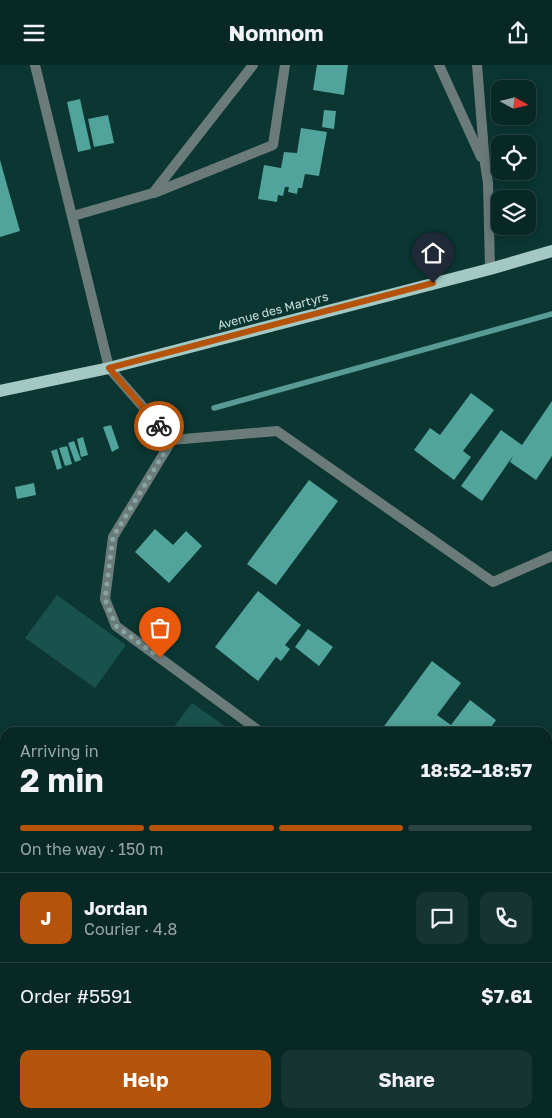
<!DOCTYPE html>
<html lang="en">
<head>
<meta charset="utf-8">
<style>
  body { margin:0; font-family:"Golos Text",sans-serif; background:#163432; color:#f1f3f6; height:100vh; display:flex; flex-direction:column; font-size:19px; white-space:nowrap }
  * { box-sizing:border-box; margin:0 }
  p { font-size:16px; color:#98a6a7 }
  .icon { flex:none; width:28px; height:28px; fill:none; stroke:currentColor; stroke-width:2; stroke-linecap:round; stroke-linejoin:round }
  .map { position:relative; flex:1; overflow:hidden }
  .side { position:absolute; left:0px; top:662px; width:552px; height:391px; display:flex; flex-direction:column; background:#082826; border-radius:15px 15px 0 0; box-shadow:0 2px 12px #0003,0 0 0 1px #294443 }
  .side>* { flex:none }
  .needle { width:32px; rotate:98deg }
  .controls { position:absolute; left:491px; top:15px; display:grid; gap:10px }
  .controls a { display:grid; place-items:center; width:45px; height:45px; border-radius:10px; background:#082826; box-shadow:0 2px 12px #0003,0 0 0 1px #294443; font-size:25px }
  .pin { position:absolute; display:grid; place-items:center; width:42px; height:42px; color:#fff; margin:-51px -21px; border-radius:50% 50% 50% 0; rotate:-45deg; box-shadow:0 0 5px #0007 }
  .pin .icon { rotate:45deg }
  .courier { position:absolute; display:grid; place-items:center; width:50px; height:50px; margin:-25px; border:4px solid #b45309; border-radius:50%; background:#fff; color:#222; box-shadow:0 1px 6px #0007 }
  .summary em { font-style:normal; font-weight:700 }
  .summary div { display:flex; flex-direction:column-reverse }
  .summary { display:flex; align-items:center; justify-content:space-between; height:85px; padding:0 20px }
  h1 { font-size:32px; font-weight:700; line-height:38px }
  .bar { display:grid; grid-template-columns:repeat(4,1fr); gap:8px 5px; align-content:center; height:60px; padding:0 20px }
  .bar i { height:6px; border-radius:4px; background:#294443 }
  .bar .selected { background:#b45309 }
  .bar p { grid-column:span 4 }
  .line { display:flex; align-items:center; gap:12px; padding:0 20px; border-top:1px solid #294443 }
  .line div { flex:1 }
  .round { display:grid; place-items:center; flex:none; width:52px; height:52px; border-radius:10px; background:#163432 }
  .primary-button { display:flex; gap:10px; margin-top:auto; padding:10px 20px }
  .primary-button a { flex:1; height:58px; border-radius:10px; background:#b45309; color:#fff; font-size:20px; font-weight:700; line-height:58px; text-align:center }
  .primary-button a+a { background:#163432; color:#f1f3f6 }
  header { display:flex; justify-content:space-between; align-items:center; height:65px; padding:0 20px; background:#082826; font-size:22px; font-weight:700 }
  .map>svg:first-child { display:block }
</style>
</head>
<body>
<header><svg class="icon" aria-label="menu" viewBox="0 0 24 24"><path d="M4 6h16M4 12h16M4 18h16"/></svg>Nomnom<svg class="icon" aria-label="share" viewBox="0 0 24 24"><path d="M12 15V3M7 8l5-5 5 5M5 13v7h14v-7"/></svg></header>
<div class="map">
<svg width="552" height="1053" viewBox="0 0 552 1053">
  <rect width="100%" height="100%" fill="#0b3632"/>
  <g fill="#19514c">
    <polygon points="57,530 126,580 95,623 25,573"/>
    <polygon points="192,638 233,667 170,667"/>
    <polygon points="482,1049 538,1049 528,1053 472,1053"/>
  </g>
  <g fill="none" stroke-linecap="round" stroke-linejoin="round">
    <polyline stroke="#579b94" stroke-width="5.5" points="214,343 552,249"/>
  </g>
  <g fill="#51a49b">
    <polygon points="317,0 348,0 344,30 313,25"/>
    <polygon points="80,34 91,84 78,87 67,37"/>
    <polygon points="324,45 336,46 334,64 322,62"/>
    <polygon points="108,50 114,78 94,82 88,54"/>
    <polygon points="301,63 327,67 319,111 305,109 302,123 298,123 297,129 288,127 289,122 285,122 283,131 278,130 277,137 258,134 264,100 281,103 284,87 297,88"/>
    <polygon points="0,95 20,166 0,172"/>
    <polygon points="471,328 494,345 463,386 471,392 454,415 414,385 430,363 440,370"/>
    <polygon points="552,336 552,391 536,415 510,397 513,391 482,436 461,421 501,365 522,380"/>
    <polygon points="111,360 119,383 112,387 103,362"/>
    <polygon points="83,372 88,390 81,392 77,374"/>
    <polygon points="74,376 81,395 75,397 68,378"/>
    <polygon points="67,381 72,399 65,401 59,383"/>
    <polygon points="57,384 62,403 57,405 51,386"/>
    <polygon points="309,415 338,436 276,520 247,499"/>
    <polygon points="34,418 36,430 17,434 15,422"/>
    <polygon points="155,464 173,480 186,466 202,481 169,518 135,487"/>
    <polygon points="258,526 301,560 285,580 290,584 281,596 276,592 258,616 215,582"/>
    <polygon points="308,564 333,582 319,601 295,582"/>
    <polygon points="432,596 461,618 437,650 451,660 470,635 496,655 487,668 436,668 428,662 424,668 379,668"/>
    <polygon points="0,890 5,893 5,919 0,926 5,930 5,947 0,944"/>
  </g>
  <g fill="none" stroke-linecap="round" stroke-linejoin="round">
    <g stroke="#6a7b79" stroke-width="10">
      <polyline points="439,0 481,92"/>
      <polyline points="477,0 485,99 488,118 490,204"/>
      <polyline points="154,128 273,80 285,0"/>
      <polyline points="73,151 153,128 253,0"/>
      <polyline points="172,375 113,472 105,534 116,561 262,668"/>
      <polyline points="0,960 5,960"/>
      <polyline points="16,1053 17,1049"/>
    </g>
    <g stroke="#6a7b79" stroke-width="10">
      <polyline points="35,0 109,303 172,375 277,366 493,517 552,491"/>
      <polyline points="0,817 5,828"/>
      <polyline points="98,1049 100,1053"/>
    </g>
    <polyline stroke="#a4c8c3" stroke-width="12" points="0,326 109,303 490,204 552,186"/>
  </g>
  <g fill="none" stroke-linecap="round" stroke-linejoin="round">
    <polyline stroke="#88a5a2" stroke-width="5" stroke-dasharray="0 9" points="159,361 172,375 113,472 105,534 116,561 160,593"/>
    <polyline stroke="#b45309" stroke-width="6" points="159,361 109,303 433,218"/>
  </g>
  <g text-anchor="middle" stroke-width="5" stroke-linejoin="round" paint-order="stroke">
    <g font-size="12" fill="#cce1de" stroke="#0b3632">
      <text transform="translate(273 246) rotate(-15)" y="4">Avenue des Martyrs</text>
    </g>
  </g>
</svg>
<div class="controls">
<a><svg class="needle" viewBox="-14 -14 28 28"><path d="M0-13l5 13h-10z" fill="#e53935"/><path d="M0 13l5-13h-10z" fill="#98a6a7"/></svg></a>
<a><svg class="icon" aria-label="locate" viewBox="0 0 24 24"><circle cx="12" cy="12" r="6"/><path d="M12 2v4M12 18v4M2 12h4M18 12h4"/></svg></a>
<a><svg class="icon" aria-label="layers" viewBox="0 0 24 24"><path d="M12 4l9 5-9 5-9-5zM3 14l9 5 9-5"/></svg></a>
</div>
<div class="pin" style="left:160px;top:593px;background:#ea580c"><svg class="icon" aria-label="bag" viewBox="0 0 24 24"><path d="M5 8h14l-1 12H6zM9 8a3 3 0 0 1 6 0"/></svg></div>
<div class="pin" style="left:433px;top:218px;background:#1f2937"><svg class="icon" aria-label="home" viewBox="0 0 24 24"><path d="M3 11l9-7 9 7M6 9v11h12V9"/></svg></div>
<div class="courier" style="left:159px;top:361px"><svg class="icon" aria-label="bike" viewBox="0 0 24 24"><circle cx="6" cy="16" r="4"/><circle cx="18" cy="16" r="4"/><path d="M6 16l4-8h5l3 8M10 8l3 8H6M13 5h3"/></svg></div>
<section class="side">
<div class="summary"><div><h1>2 min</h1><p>Arriving in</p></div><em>18:52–18:57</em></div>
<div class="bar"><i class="selected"></i><i class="selected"></i><i class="selected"></i><i></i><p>On the way · 150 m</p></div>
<div class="line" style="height:90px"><b class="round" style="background:#b45309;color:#fff">J</b><div><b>Jordan</b><p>Courier · 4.8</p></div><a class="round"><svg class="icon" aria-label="chat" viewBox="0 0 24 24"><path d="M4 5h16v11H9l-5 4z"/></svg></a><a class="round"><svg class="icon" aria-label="phone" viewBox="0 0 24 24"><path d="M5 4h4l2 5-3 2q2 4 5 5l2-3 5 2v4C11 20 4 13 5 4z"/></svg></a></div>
<div class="line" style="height:65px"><div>Order #5591</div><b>$7.61</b></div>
<div class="primary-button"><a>Help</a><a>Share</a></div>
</section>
</div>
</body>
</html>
